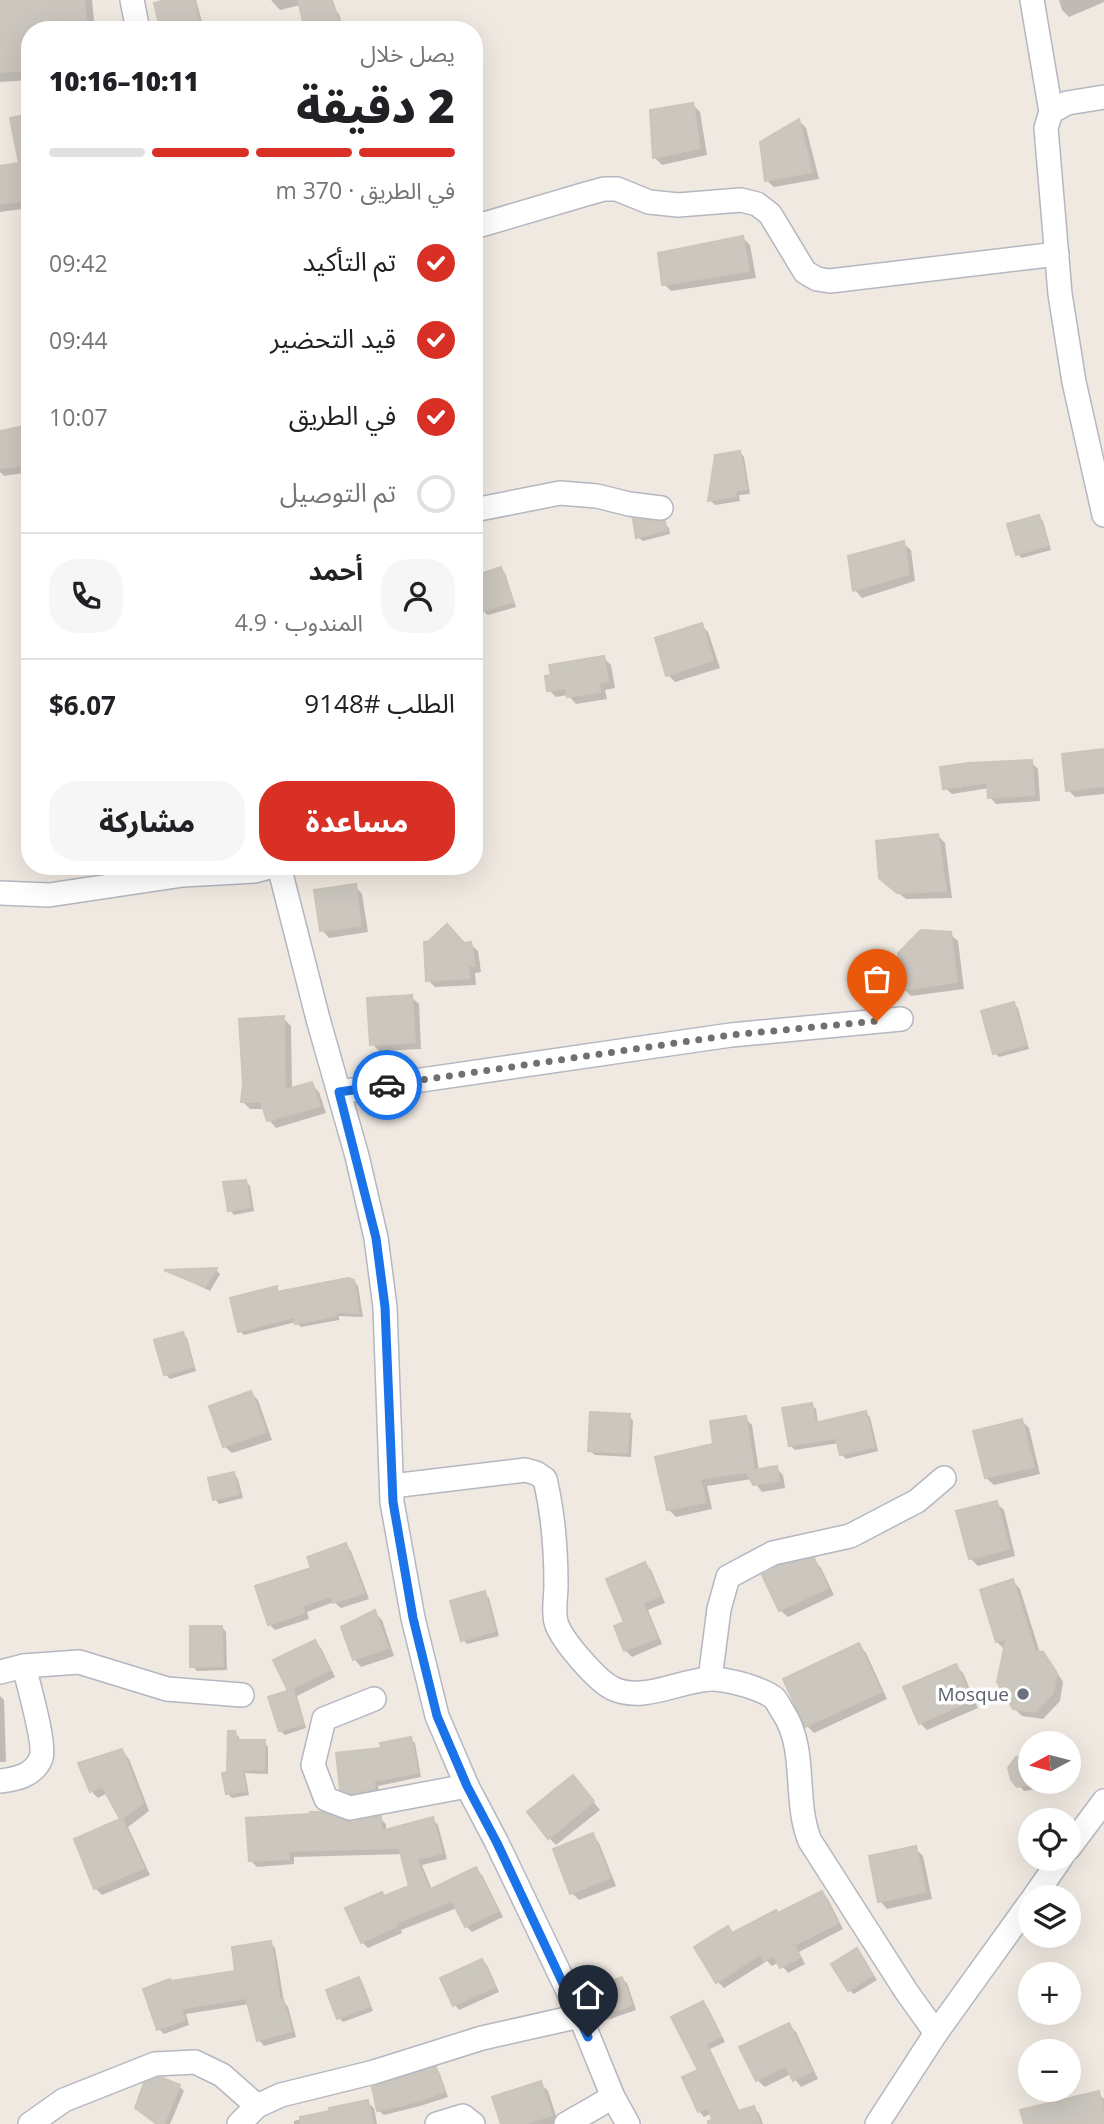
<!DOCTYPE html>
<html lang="ar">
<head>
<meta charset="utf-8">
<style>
  body { margin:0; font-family:"Open Sans","Noto Sans Arabic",sans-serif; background:#f6f6f6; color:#202124; direction:rtl; height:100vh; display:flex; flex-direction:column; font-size:26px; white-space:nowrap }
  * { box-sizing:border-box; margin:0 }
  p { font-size:23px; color:#757577 }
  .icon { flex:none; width:38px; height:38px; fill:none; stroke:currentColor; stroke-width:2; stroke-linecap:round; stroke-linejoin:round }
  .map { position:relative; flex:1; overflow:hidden; direction:ltr }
  .panel { position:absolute; left:21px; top:21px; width:462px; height:854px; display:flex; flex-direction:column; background:#fff; border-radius:28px; box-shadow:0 7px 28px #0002; direction:rtl }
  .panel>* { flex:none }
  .needle { width:46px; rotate:263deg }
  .controls { position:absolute; left:1018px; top:1731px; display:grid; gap:14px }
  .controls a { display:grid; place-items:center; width:63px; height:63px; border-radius:50%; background:#fff; box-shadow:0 7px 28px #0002; font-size:35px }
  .pin { position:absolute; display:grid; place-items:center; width:60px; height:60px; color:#fff; margin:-72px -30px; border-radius:50% 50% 50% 0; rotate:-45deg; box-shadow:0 0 7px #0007 }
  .pin .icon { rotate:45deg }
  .courier { position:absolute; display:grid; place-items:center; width:70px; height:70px; margin:-35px; border:5px solid #1a73e8; border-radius:50%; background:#fff; color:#222; box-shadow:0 2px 9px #0007 }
  .summary em { font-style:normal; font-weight:800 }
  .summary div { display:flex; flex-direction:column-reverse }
  .summary { display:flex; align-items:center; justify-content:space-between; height:119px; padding:0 28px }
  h1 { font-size:46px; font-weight:800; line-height:52px }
  .bar { display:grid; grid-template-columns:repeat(4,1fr); gap:10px 7px; align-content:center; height:84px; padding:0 28px }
  .bar i { height:9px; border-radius:5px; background:#e0e0e0 }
  .bar .selected { background:#d93025 }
  .bar p { grid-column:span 4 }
  .line { display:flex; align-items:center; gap:18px; padding:0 28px; border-top:2px solid #e0e0e0 }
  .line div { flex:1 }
  .round { display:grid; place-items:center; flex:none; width:74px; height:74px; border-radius:28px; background:#f6f6f6 }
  ol { padding:0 28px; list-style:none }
  li { display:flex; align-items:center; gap:21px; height:77px }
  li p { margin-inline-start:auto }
  li .icon { padding:7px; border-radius:50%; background:#d93025; color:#fff; stroke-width:4 }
  li:last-child { color:#757577 }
  li i { width:38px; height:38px; border:4px solid #e0e0e0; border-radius:50% }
  .primary-button { display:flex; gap:14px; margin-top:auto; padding:14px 28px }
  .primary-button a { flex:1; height:80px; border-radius:28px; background:#d93025; color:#fff; font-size:28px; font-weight:800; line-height:80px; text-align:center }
  .primary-button a+a { background:#f6f6f6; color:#202124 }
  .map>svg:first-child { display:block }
</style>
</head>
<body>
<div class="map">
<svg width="1104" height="2124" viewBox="0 0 1104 2124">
  <rect width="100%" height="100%" fill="#efe9e1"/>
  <g fill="#0003">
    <polygon points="0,0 92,0 95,30 30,30 30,80 0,82"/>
    <polygon points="174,0 196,0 204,29 175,30 174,25 165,27 160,23"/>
    <polygon points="271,0 309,0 309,3 280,10"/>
    <polygon points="1059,0 1104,0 1104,2 1069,17 1062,10"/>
    <polygon points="334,9 339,14 344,30 307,30"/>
    <polygon points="693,105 700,112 707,155 662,165 655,158 652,111"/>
    <polygon points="799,121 806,128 819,179 774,187 766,180"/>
    <polygon points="30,166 30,208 0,212 0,168"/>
    <polygon points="474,169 479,183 474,185"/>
    <polygon points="743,238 750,245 756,278 671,291 664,284"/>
    <polygon points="30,427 30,472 4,476 0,472 0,433"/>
    <polygon points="740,452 744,457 750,494 739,495 740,501 715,505 710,500"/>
    <polygon points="1038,517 1043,521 1051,550 1022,558 1017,554"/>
    <polygon points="664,523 669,528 670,534 643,541 638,537"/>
    <polygon points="903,543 911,550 915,581 862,598 855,590"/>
    <polygon points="500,569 505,573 516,607 488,615 483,611"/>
    <polygon points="701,625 708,632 720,668 675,682 668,675"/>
    <polygon points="603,657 611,665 615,688 605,690 607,699 576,704 568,695 556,697 549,690"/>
    <polygon points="1104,751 1104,794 1075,797 1068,790"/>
    <polygon points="1031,762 1038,769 1040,801 996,804 990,797 989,788 952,794 945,788"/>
    <polygon points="938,836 945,843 952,898 906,899 889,885"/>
    <polygon points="355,886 362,894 368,932 329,938 322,930"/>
    <polygon points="950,934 958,941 964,989 911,996 904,989"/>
    <polygon points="470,944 478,951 481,972 475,973 476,985 435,987 428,980 464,945"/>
    <polygon points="411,997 419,1004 421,1049 379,1051 372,1044"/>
    <polygon points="1014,1004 1018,1008 1029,1049 999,1057 995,1053"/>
    <polygon points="283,1018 291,1026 292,1090 311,1084 319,1092 326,1113 276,1128 269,1120 265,1109 250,1109 243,1102"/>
    <polygon points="245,1181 250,1186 254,1211 234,1215 230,1210"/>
    <polygon points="216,1270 220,1274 210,1291 168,1271"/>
    <polygon points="354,1281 358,1286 363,1317 339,1316 339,1320 301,1327 296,1322 244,1335 240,1331 276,1288 281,1293"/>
    <polygon points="182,1334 187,1338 196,1371 170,1379 165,1374"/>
    <polygon points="251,1393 258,1400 272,1440 232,1453 224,1446"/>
    <polygon points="811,1405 816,1409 818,1424 865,1413 870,1417 878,1451 846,1459 841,1454 839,1443 795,1450 790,1445"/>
    <polygon points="629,1416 633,1421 631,1457 595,1455 590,1451"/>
    <polygon points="745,1418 752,1425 759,1471 776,1468 783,1475 785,1488 762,1492 752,1479 707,1486 712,1509 676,1517 668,1509 715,1445"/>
    <polygon points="1022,1421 1029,1428 1040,1474 994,1485 986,1478"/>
    <polygon points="234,1474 238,1479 243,1498 219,1504 215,1499"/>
    <polygon points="996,1503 1004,1510 1015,1556 978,1566 971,1559"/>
    <polygon points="345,1545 351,1551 369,1599 341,1608 334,1602 307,1612 309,1619 275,1630 269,1624 313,1569"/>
    <polygon points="814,1560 821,1568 834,1595 788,1617 780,1610"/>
    <polygon points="645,1564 651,1570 665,1603 648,1610 662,1644 632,1657 625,1650 626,1623"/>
    <polygon points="1013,1581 1020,1589 1040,1653 1050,1661 1063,1682 1060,1701 1043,1719 1022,1716 1014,1708 1005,1650 997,1642"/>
    <polygon points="484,1593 489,1598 499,1636 467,1644 463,1640"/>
    <polygon points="374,1612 382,1620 394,1656 361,1667 354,1659"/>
    <polygon points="222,1627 226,1632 227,1670 197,1671 192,1666"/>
    <polygon points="314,1642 321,1648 335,1677 297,1696 306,1728 285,1735 280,1730 290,1692 275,1661"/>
    <polygon points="859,1645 866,1653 887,1699 814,1733 807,1726 785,1680"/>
    <polygon points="956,1666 963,1673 978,1708 927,1730 920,1723"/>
    <polygon points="0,1696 4,1700 6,1762 0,1762"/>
    <polygon points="234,1733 239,1737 240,1741 264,1742 268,1747 268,1774 245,1773 249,1795 232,1798 227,1793"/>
    <polygon points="410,1739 415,1743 421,1777 378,1786 379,1793 357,1797 347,1793 342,1789 383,1749"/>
    <polygon points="122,1751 129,1759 149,1811 128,1827 150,1875 102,1895 95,1888 76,1840 123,1820 108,1793 98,1798 91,1791"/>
    <polygon points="1013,1779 1031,1782 1042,1782 1038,1789 1024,1791"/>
    <polygon points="580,1785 600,1810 556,1845 549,1838"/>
    <polygon points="380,1818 386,1824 386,1831 432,1819 438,1825 447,1859 422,1865 432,1890 476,1869 482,1875 503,1917 472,1932 466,1926 457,1908 401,1930 402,1933 368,1948 362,1942 385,1897 412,1887 403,1854 294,1857 294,1864 257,1867 251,1861 352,1824"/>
    <polygon points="592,1835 599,1843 616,1886 579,1900 572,1893"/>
    <polygon points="915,1848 923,1856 932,1899 887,1909 880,1901"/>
    <polygon points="822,1893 828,1899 843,1929 799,1952 805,1964 788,1973 779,1962 772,1966 767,1961 724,1988 717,1981 727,1928 734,1934 778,1915"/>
    <polygon points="270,1943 275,1948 284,2002 288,2007 296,2037 264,2046 259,2040 249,2004 186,2014 189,2025 164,2034 159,2029 172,1983 237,1973"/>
    <polygon points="857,1950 877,1980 854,1994 849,1990"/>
    <polygon points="482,1961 487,1965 499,1992 459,2010 455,2005 443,1979"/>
    <polygon points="359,1979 363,1984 373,2011 343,2022 339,2018"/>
    <polygon points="622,1979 627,1983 636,2010 607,2020 602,2015"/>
    <polygon points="703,2003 708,2008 725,2042 710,2049 740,2112 753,2108 759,2113 763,2124 715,2124 712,2113 704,2117 699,2111"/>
    <polygon points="789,2025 796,2032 818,2079 801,2087 791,2074 765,2087 757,2080"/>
    <polygon points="436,2069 440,2074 448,2097 420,2106 384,2115 379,2111 374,2088"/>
    <polygon points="540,2083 548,2091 558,2122 553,2124 503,2124"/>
    <polygon points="179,2086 184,2091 170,2124 158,2124"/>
    <polygon points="1098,2093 1104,2099 1104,2124 1025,2124"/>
    <polygon points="367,2102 374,2108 377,2124 294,2124 294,2121"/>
  </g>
  <g fill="#cbc7bf" stroke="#cbc5ba" stroke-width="2">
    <polygon points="0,0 84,0 87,30 30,30 30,70 0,72"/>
    <polygon points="166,0 194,0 200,25 173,30 171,21 159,24 154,3"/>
    <polygon points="298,0 332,0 342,30 305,30"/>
    <polygon points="693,103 700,148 653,158 650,110"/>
    <polygon points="30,114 30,200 0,204 0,166 19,163 10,118"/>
    <polygon points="799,119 812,172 765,181 760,142"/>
    <polygon points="743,236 749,271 662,285 658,253"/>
    <polygon points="30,425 30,465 0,468 0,431"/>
    <polygon points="740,451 747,489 735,491 736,496 708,501 715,455"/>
    <polygon points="1039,515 1048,545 1016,555 1007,524"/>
    <polygon points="633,519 665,521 666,530 636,538"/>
    <polygon points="904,541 909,574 853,591 848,556"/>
    <polygon points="501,567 513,602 481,612 474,590 474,576"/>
    <polygon points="702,623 713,660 666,676 655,638"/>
    <polygon points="604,656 608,681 599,683 600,692 567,697 566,688 547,691 545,676 551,675 549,665"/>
    <polygon points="1104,749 1104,786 1066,791 1062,754"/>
    <polygon points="1032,760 1034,795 988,798 987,782 943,789 940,767 968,763"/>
    <polygon points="938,834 946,891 897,893 879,878 876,841"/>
    <polygon points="356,884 361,926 320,931 314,890"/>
    <polygon points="447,924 464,943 471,942 475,966 468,966 470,978 426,981 424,942 429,941"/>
    <polygon points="921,930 951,932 957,982 903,990 898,953"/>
    <polygon points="412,995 415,1042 370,1045 367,998"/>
    <polygon points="1014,1002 1026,1045 993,1054 981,1011"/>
    <polygon points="284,1016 285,1090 312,1082 320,1106 267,1121 261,1102 241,1102 243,1083 239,1019"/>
    <polygon points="246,1180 250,1207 228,1211 223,1182"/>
    <polygon points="217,1268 205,1287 164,1270"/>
    <polygon points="348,1278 354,1280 359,1313 335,1312 336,1316 295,1324 294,1317 238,1332 230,1298 277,1286 277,1292"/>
    <polygon points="183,1332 193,1367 164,1375 154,1340"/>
    <polygon points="251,1391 266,1432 223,1447 209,1406"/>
    <polygon points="812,1403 815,1423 866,1411 874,1447 840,1455 836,1438 789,1446 782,1408"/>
    <polygon points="590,1412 630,1414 627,1453 588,1451"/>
    <polygon points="746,1416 754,1470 777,1466 779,1481 753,1485 747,1472 700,1479 706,1502 667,1510 655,1457 713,1444 710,1421"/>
    <polygon points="1022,1419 1034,1467 985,1478 973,1431"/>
    <polygon points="234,1472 239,1494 213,1500 208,1478"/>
    <polygon points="997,1501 1009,1549 969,1559 956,1511"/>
    <polygon points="346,1543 364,1593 333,1603 331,1596 302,1606 304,1613 268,1625 255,1586 311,1568 307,1557"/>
    <polygon points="814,1558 828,1588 779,1611 762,1575 778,1566"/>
    <polygon points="645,1562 660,1596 643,1603 657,1638 624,1651 614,1626 624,1622 606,1579"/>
    <polygon points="1013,1579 1035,1651 1043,1652 1057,1673 1053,1693 1035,1712 1013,1709 997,1682 1006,1639 996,1642 980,1590"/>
    <polygon points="485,1591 495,1631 461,1641 450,1601"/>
    <polygon points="375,1610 388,1648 353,1660 341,1627"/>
    <polygon points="190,1626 222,1626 223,1666 190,1667"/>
    <polygon points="315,1640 330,1670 288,1691 273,1660"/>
    <polygon points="859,1643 881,1692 805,1727 783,1679"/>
    <polygon points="956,1664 972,1700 919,1724 903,1687"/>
    <polygon points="293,1689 303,1724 279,1731 268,1697"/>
    <polygon points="228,1731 235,1731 237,1740 265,1740 264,1770 242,1770 246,1791 226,1794 222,1773 227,1772"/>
    <polygon points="411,1737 418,1773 374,1781 375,1789 351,1794 340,1789 336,1753 381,1748 380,1743"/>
    <polygon points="122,1749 143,1803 122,1819 144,1868 94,1889 74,1839 120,1819 102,1786 90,1792 78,1763"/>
    <polygon points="1031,1755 1031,1785 1017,1787 1011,1780 1008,1768 1016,1757"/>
    <polygon points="573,1775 594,1801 548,1839 527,1812"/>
    <polygon points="310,1812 320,1812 352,1822 381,1816 381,1831 433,1817 442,1853 417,1859 429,1890 476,1867 498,1911 465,1927 452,1901 396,1923 397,1926 361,1943 345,1908 382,1892 384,1896 409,1886 399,1848 288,1851 289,1859 249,1861 246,1818 310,1814"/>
    <polygon points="593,1833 610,1878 570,1894 553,1849"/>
    <polygon points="916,1846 926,1892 878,1902 869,1856"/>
    <polygon points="822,1891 838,1923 794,1945 800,1957 780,1968 774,1956 764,1961 761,1954 716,1983 694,1947 728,1926 732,1933 776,1910 778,1913"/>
    <polygon points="271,1941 280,2000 283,1999 292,2031 257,2041 246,1998 181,2009 185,2020 157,2030 143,1989 170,1979 171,1981 235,1971 232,1947"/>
    <polygon points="857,1948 873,1975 848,1991 831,1964"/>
    <polygon points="482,1959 495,1987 453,2006 440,1978"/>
    <polygon points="359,1977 370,2006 337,2019 326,1990"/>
    <polygon points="622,1977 632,2005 601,2016 591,1988"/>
    <polygon points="703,2001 721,2036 706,2044 738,2111 754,2106 760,2124 708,2124 708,2121 712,2120 708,2107 698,2112 682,2077 698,2070 671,2017"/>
    <polygon points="789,2023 812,2071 793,2081 786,2066 756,2081 739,2047"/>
    <polygon points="436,2067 445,2092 415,2102 377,2111 372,2087"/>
    <polygon points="158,2078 163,2078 180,2085 164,2124 157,2124 135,2108 144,2083"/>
    <polygon points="541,2081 552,2115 525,2124 501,2124 492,2097"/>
    <polygon points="1099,2091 1104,2113 1104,2124 1024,2124 1020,2110"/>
    <polygon points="368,2100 373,2124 301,2124 300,2117 330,2111 329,2108"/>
  </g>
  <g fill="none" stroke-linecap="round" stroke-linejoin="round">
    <defs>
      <g id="street">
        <polyline points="132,0 138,30"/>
        <polyline points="1032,0 1051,112"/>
        <polyline points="1104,97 1067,103 1051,112 1046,128 1060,294 1074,382 1104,515"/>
        <polyline points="474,227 586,194 604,189 617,189 649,202 678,205 741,200 757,204 770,214 805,272 817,279 830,281 1057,254"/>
        <polyline points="474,510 560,493 597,496 629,504 661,508"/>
        <polyline points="279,866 318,1019 357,1156 376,1238 385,1307 392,1502 413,1618 437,1716 467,1786 497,1843 580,2016 613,2097 628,2124"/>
        <polyline points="0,893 49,895 183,875 255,871 273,866"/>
        <polyline points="339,1092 731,1035 901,1019"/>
        <path d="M392,1486L525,1470L536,1473L545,1479C553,1513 556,1550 556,1585C556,1597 553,1611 556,1622C561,1640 598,1682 614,1689C644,1702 679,1681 709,1679C721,1678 733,1682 745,1685C754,1688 767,1692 774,1698C778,1702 780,1708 783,1712C808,1750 793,1800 810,1841L906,1991L936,2033"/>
        <polyline points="0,1672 24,1666 79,1662 167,1689 242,1695"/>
        <polyline points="710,1679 719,1609 728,1577 773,1553 850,1536 917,1501 944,1478"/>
        <polyline points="374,1699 324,1719 313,1765 326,1799 350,1808 467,1786"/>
        <path d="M0,1781C16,1779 34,1776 41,1758C46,1745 28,1683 24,1666"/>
        <polyline points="1069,1848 1104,1801"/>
        <polyline points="1034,1897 1061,1858"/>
        <polyline points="30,2124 64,2100 155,2064 195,2062 222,2075 257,2106"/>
        <polyline points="239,2124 257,2106 281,2095 374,2072 482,2038 580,2016"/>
        <polyline points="437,2124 463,2116 473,2124"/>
        <polyline points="566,2124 613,2097"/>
        <polyline points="877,2124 936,2033 1031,1901"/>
      </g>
    </defs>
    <use href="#street" stroke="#b4b7c1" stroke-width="26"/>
    <use href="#street" stroke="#fff" stroke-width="23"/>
  </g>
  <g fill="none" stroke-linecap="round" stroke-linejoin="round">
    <polyline stroke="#726f6d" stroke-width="7" stroke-dasharray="0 12.6" points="387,1085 731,1035 877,1021"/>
    <polyline stroke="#1a73e8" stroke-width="9" points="387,1085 339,1092 376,1238 385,1307 393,1502 413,1618 437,1716 467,1786 497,1843 588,2037"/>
  </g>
  <circle fill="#6b7280" stroke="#fff" stroke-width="2.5" cx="1023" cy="1694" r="7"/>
  <g text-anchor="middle" stroke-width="7" stroke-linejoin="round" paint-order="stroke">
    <g font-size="19" fill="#5b616d" stroke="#fff" text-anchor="end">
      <text x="1009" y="1701">Mosque</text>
    </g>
  </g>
</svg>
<div class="controls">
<a><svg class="needle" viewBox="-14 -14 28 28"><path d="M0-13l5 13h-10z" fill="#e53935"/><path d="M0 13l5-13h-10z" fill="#757577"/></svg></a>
<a><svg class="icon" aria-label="locate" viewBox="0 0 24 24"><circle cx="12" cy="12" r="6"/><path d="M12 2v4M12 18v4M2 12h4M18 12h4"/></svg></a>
<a><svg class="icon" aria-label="layers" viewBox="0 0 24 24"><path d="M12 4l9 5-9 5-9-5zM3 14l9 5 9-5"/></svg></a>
<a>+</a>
<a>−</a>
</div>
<div class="pin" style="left:877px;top:1021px;background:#ea580c"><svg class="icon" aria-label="bag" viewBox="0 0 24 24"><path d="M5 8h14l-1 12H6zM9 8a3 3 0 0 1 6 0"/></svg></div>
<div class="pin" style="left:588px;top:2037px;background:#1f2937"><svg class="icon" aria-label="home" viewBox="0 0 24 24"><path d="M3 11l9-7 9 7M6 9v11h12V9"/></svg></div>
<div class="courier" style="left:387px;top:1085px"><svg class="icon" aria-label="car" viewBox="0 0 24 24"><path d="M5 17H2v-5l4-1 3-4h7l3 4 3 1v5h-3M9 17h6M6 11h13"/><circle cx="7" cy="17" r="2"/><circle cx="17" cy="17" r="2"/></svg></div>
<section class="panel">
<div class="summary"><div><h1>2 دقيقة</h1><p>يصل خلال</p></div><em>10:11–10:16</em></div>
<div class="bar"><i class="selected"></i><i class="selected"></i><i class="selected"></i><i></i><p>في الطريق · 370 m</p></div>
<ol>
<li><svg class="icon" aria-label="check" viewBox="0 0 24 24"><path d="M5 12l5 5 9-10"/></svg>تم التأكيد<p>09:42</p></li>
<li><svg class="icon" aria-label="check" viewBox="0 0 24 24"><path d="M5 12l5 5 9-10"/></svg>قيد التحضير<p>09:44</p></li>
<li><svg class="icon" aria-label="check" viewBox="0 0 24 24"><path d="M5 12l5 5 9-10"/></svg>في الطريق<p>10:07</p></li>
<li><i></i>تم التوصيل</li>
</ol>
<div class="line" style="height:126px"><a class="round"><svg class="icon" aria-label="person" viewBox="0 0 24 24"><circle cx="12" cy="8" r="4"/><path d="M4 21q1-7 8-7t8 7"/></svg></a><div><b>أحمد</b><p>المندوب · 4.9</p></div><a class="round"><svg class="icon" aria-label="phone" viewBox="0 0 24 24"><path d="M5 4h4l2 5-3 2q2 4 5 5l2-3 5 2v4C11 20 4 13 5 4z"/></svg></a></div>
<div class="line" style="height:91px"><div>الطلب #9148</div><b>$6.07</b></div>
<div class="primary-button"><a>مساعدة</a><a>مشاركة</a></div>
</section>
</div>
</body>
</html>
